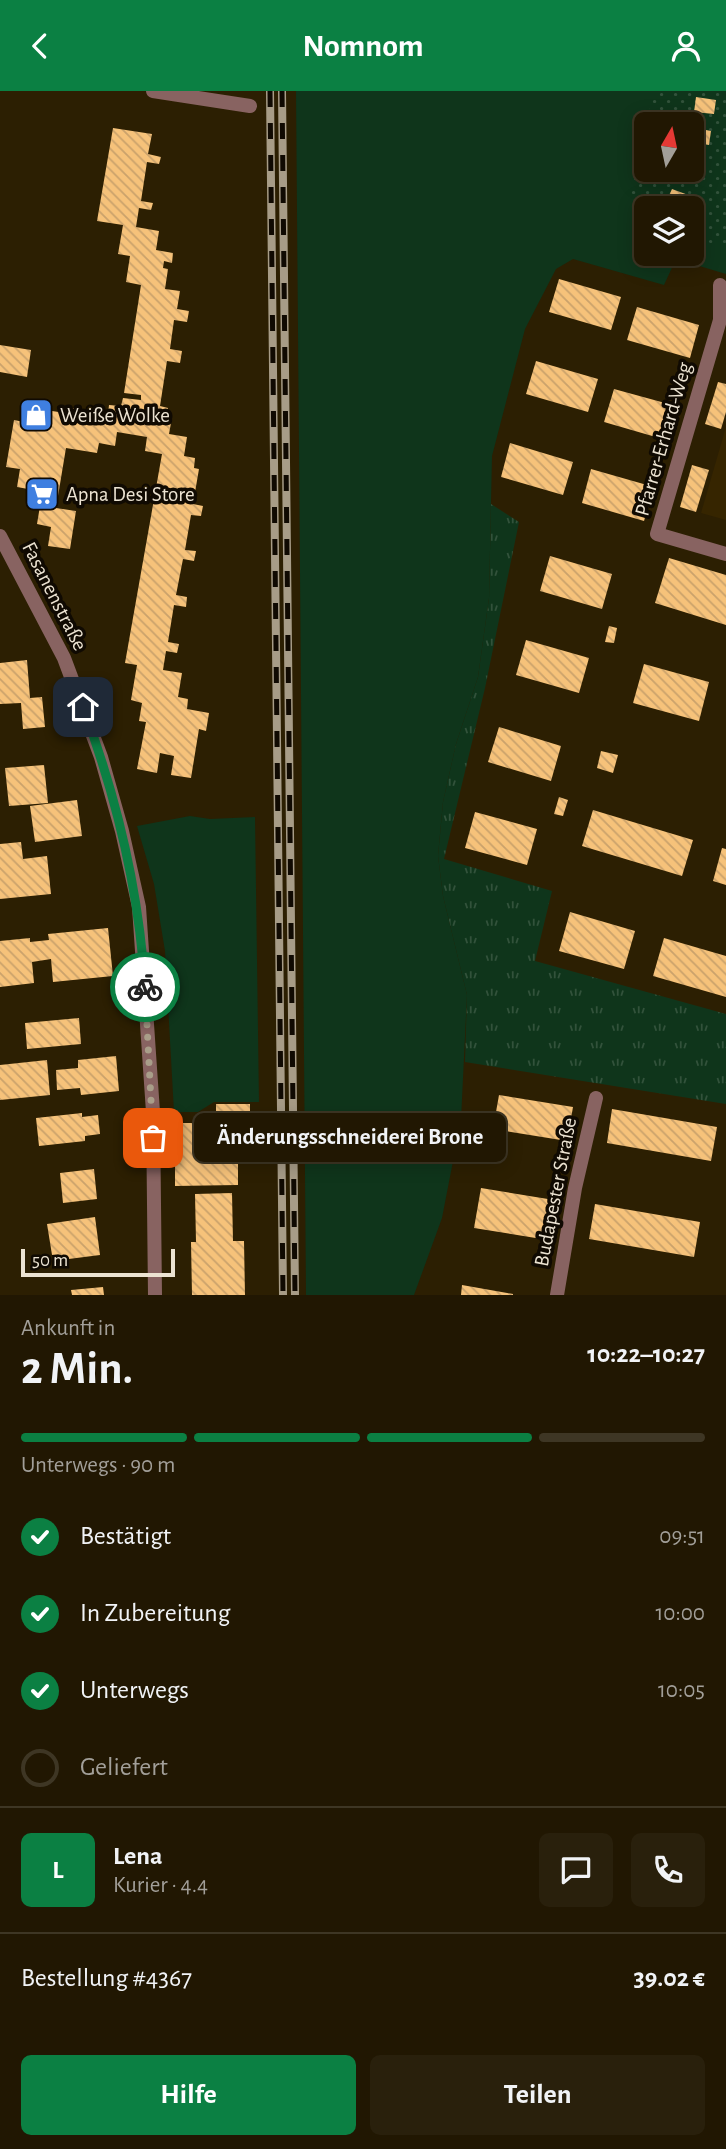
<!DOCTYPE html>
<html lang="de">
<head>
<meta charset="utf-8">
<style>
  body { margin:0; font-family:"Alegreya Sans",sans-serif; background:#29200c; color:#f1f3f6; height:100vh; display:flex; flex-direction:column; font-size:26px; white-space:nowrap }
  * { box-sizing:border-box; margin:0 }
  p { font-size:23px; color:#a29f99 }
  .icon { flex:none; width:38px; height:38px; fill:none; stroke:currentColor; stroke-width:2; stroke-linecap:round; stroke-linejoin:round }
  .map { position:relative; height:1204px; overflow:hidden }
  .sheet { display:flex; flex-direction:column; background:#211702; flex:1 }
  .sheet>* { flex:none }
  .needle { width:46px; rotate:9deg }
  .controls { position:absolute; left:634px; top:21px; display:grid; gap:14px }
  .controls a { display:grid; place-items:center; width:70px; height:70px; border-radius:10px; background:#211702; box-shadow:0 4px 18px #0003,0 0 0 2px #3e3624; font-size:35px }
  .scale { position:absolute; left:21px; bottom:18px; width:154px; box-sizing:border-box; padding-left:7px; border:4px solid #ece3d2; border-top:0; font-size:19px; line-height:24px; white-space:nowrap; color:#ece3d2; -webkit-text-stroke:5px #100a02; paint-order:stroke }
  .pin { position:absolute; display:grid; place-items:center; width:60px; height:60px; color:#fff; margin:-30px; border-radius:14px; box-shadow:0 4px 10px #0006 }
  .courier { position:absolute; display:grid; place-items:center; width:70px; height:70px; margin:-35px; border:5px solid #0b8043; border-radius:50%; background:#fff; color:#222; box-shadow:0 2px 9px #0007 }
  .bubble { position:absolute; height:49px; border-radius:10px; background:#211702; box-shadow:0 4px 18px #0003,0 0 0 2px #3e3624; font-size:23px; font-weight:600; line-height:49px; text-align:center }
  .headline em { font-style:normal; font-weight:600 }
  .headline div { display:flex; flex-direction:column-reverse }
  .headline { display:flex; align-items:center; justify-content:space-between; height:119px; padding:0 21px }
  h1 { font-size:46px; font-weight:600; line-height:52px }
  .bar { display:grid; grid-template-columns:repeat(4,1fr); gap:10px 7px; align-content:center; height:84px; padding:0 21px }
  .bar i { height:9px; border-radius:5px; background:#3e3624 }
  .bar .selected { background:#0b8043 }
  .bar p { grid-column:span 4 }
  .line { display:flex; align-items:center; gap:18px; padding:0 21px; border-top:2px solid #3e3624 }
  .line div { flex:1 }
  .round { display:grid; place-items:center; flex:none; width:74px; height:74px; border-radius:10px; background:#29200c }
  ol { padding:0 21px; list-style:none }
  li { display:flex; align-items:center; gap:21px; height:77px }
  li p { margin-inline-start:auto }
  li .icon { padding:7px; border-radius:50%; background:#0b8043; color:#fff; stroke-width:4 }
  li:last-child { color:#a29f99 }
  li i { width:38px; height:38px; border:4px solid #3e3624; border-radius:50% }
  .button { display:flex; gap:14px; margin-top:auto; padding:14px 21px }
  .button a { flex:1; height:80px; border-radius:10px; background:#0b8043; color:#fff; font-size:28px; font-weight:600; line-height:80px; text-align:center }
  .button a+a { background:#29200c; color:#f1f3f6 }
  header { display:flex; justify-content:space-between; align-items:center; height:91px; padding:0 21px; background:#0b8043; color:#fff; font-size:32px; font-weight:600 }
  .map>svg:first-child { display:block }
</style>
</head>
<body>
<header><svg class="icon" aria-label="back" viewBox="0 0 24 24"><path d="M15 5l-7 7 7 7"/></svg>Nomnom<svg class="icon" aria-label="person" viewBox="0 0 24 24"><circle cx="12" cy="8" r="4"/><path d="M4 21q1-7 8-7t8 7"/></svg></header>
<div class="map">
<svg width="726" height="1204" viewBox="0 0 726 1204">
  <defs>
    <pattern id="grass-tufts" width="24" height="20" patternUnits="userSpaceOnUse" patternTransform="scale(1.75)"><rect width="24" height="20" fill="#0f351b"/><path d="M3 7l-1-3M5 7V3M7 7l1-3M15 17l-1-3M17 17v-4M19 17l1-3" fill="none" stroke="#32523b"/></pattern>
    <pattern id="garden-dots" width="8" height="8" patternUnits="userSpaceOnUse" patternTransform="scale(1.75)"><rect width="8" height="8" fill="#0f351b"/><path d="M2 2h.1M6 6h.1" fill="none" stroke="#32523b" stroke-width="1.8" stroke-linecap="round"/></pattern>
    <pattern id="building-back-hatch" width="6" height="6" patternUnits="userSpaceOnUse" patternTransform="scale(1.75)"><rect width="6" height="6" fill="#f6c27a"/><path d="M-1 5l2 2M0 0l6 6M5-1l2 2" fill="none" stroke="#caa26b"/></pattern>
  </defs>
  <rect width="100%" height="100%" fill="#2c1f02"/>
  <polygon fill="#362500" points="726,336 726,429 701,422"/>
  <polygon fill="url(#grass-tufts)" points="491,413 519,431 485,597 444,768 552,800 535,870 726,923 726,1013 465,971 467,904 443,805 438,765 443,711 456,653 478,586 489,507"/>
  <g fill="#0f351b" fill-rule="evenodd">
    <path d="M296,0H726V183L676,168L664,194L573,168L556,178L525,238L492,365L489,507L478,586L456,653L443,711L438,765L443,805L467,904L461,1029L442,1127L414,1204H306ZM646,33H691V79H646ZM646,117H691V163H646Z"/>
    <polygon points="190,725 210,728 255,726 259,1011 214,1011 198,1021 174,1021 165,860 154,793 137,735"/>
  </g>
  <polygon fill="url(#garden-dots)" points="652,0 726,0 726,156 691,147 691,117 646,117 646,127 627,117 646,41 646,79 691,79 691,33 647,33"/>
  <g fill="url(#building-back-hatch)">
    <polygon points="696,6 716,9 714,23 694,21"/>
    <polygon points="691,36 711,40 709,54 691,51"/>
    <polygon points="113,37 152,43 148,63 161,66 159,73 147,71 141,110 153,112 151,119 139,117 136,136 159,140 156,159 173,162 172,172 164,170 163,177 168,178 165,198 180,200 177,218 189,220 187,231 174,229 170,258 182,260 180,272 167,270 160,315 168,317 166,331 171,332 169,343 187,346 184,365 195,367 194,377 199,378 193,413 203,415 201,425 191,424 185,459 196,460 194,470 183,468 176,504 187,506 186,516 174,514 168,551 179,553 177,562 166,560 163,579 182,582 178,606 188,608 187,618 209,622 206,640 199,638 191,687 171,684 174,665 160,662 157,682 137,678 146,631 139,630 142,612 131,609 137,574 125,572 162,363 145,360 147,346 117,341 115,355 99,352 97,362 66,357 56,417 76,420 70,458 48,455 51,436 37,433 40,415 26,413 28,398 17,396 20,378 6,376 14,329 29,332 32,317 72,323 73,317 108,323 109,314 121,315 123,307 141,309 141,304 124,302 141,194 126,191 130,165 118,163 123,134 97,130"/>
    <polygon points="691,70 701,74 696,88 674,79 691,79"/>
    <polygon points="672,98 691,105 686,117 666,111"/>
    <polygon points="559,188 621,206 611,239 549,221"/>
    <polygon points="637,216 699,234 690,267 627,249"/>
    <polygon points="0,254 31,259 27,286 0,281"/>
    <polygon points="536,270 598,288 588,321 526,303"/>
    <polygon points="718,291 726,293 726,321 721,338 705,333"/>
    <polygon points="614,298 676,315 666,349 604,331"/>
    <polygon points="510,352 573,371 563,404 501,386"/>
    <polygon points="692,374 709,379 696,421 680,416"/>
    <polygon points="591,378 654,396 644,430 582,412"/>
    <polygon points="550,465 612,483 602,518 540,500"/>
    <polygon points="669,467 726,484 726,534 655,512"/>
    <polygon points="609,535 617,537 614,552 605,551"/>
    <polygon points="526,549 589,567 579,602 516,584"/>
    <polygon points="27,569 30,607 42,606 45,636 23,638 21,612 0,613 0,572"/>
    <polygon points="644,573 709,591 699,630 633,612"/>
    <polygon points="499,636 561,655 551,690 488,671"/>
    <polygon points="601,660 618,664 613,682 597,677"/>
    <polygon points="44,674 48,712 9,715 5,677"/>
    <polygon points="559,706 568,709 563,725 554,723"/>
    <polygon points="77,709 82,745 35,751 30,715"/>
    <polygon points="593,719 693,749 682,785 582,755"/>
    <polygon points="475,721 537,738 527,774 465,757"/>
    <polygon points="21,751 23,768 47,765 51,803 0,808 0,753"/>
    <polygon points="722,757 726,758 726,794 713,790"/>
    <polygon points="570,821 635,840 624,878 559,860"/>
    <polygon points="108,837 113,885 53,891 51,868 32,871 34,892 0,896 0,850 30,847 30,851 49,849 48,843"/>
    <polygon points="664,847 726,865 726,906 653,885"/>
    <polygon points="79,927 81,953 27,958 25,932"/>
    <polygon points="116,965 119,1000 81,1004 80,997 57,999 56,979 78,977 78,969"/>
    <polygon points="47,969 50,1004 0,1009 0,974"/>
    <polygon points="499,1004 573,1016 567,1050 493,1038"/>
    <polygon points="216,1013 250,1013 250,1032 238,1032 238,1094 175,1095 175,1052 182,1052 182,1032 216,1032"/>
    <polygon points="612,1018 717,1036 711,1070 607,1052"/>
    <polygon points="82,1022 82,1026 98,1024 100,1043 85,1045 85,1050 39,1055 36,1027"/>
    <polygon points="94,1078 97,1108 63,1112 60,1082"/>
    <polygon points="481,1097 554,1109 548,1149 474,1137"/>
    <polygon points="232,1102 233,1150 244,1150 245,1204 192,1204 191,1151 196,1151 195,1103"/>
    <polygon points="595,1113 700,1131 694,1166 589,1148"/>
    <polygon points="95,1126 100,1164 53,1170 47,1133"/>
    <polygon points="462,1194 513,1203 513,1204 461,1204"/>
    <polygon points="103,1196 104,1204 72,1204 71,1199"/>
  </g>
  <g fill="none" stroke-linecap="round" stroke-linejoin="round">
    <g stroke="#886361" stroke-width="14">
      <polyline points="153,0 250,15"/>
      <polyline points="720,194 720,229 657,443 726,463"/>
      <polyline points="0,445 64,567 101,666 122,740 139,816 153,1021 155,1204"/>
      <polyline points="557,1204 575,1097 596,1007"/>
    </g>
    <defs>
      <g id="rail">
        <polyline points="270,0 283,1204"/>
        <polyline points="282,0 295,1204"/>
      </g>
    </defs>
    <use href="#rail" stroke="#a79c87" stroke-width="8"/>
    <use href="#rail" stroke="#100a02" stroke-width="5" stroke-dasharray="16" stroke-linecap="butt"/>
  </g>
  <g fill="none" stroke-linecap="round" stroke-linejoin="round">
    <polyline stroke="#a99e89" stroke-width="7" stroke-dasharray="0 12.6" points="145,896 153,1047"/>
    <path stroke="#0b8043" stroke-width="9" d="M83,616C117,707 139,799 145,896"/>
  </g>
  <defs>
    <symbol id="shop-square" viewBox="-11 -11 22 22"><rect x="-9" y="-9" width="18" height="18" rx="4" fill="#3f7fe0" stroke="#100a02"/><path d="M-5-2.5h2.3a2.7 3.5 0 0 1 5.4 0H5L5.5 6h-11ZM-1.5-2.5h3a1.5 2.3 0 0 0-3 0Z" fill="#fff"/></symbol>
    <symbol id="supermarket-square" viewBox="-11 -11 22 22"><rect x="-9" y="-9" width="18" height="18" rx="4" fill="#3f7fe0" stroke="#100a02"/><path d="M-6-5.5h2.5l.6 2H6L4.5 2H-2.5L-4.4-4H-6ZM-1.5 3.2a1.3 1.3 0 1 0 .1 0ZM3 3.2a1.3 1.3 0 1 0 .1 0Z" fill="#fff"/></symbol>
  </defs>
  <g fill-rule="evenodd">
    <use href="#shop-square" x="17" y="305" width="38" height="38"/>
    <use href="#supermarket-square" x="23" y="384" width="38" height="38"/>
  </g>
  <g text-anchor="middle" stroke-width="7" stroke-linejoin="round" paint-order="stroke">
    <g font-size="21" fill="#ece3d2" stroke="#100a02" text-anchor="start">
      <text x="60" y="331">Weiße Wolke</text>
      <text x="66" y="410">Apna Desi Store</text>
    </g>
    <g font-size="21" fill="#ece3d2" stroke="#100a02">
      <text transform="translate(663 348) rotate(-74)" y="7">Pfarrer-Erhard-Weg</text>
      <text transform="translate(55 505) rotate(63)" y="7">Fasanenstraße</text>
      <text transform="translate(555 1101) rotate(-79)" y="7">Budapester Straße</text>
    </g>
  </g>
</svg>
<div class="controls">
<a><svg class="needle" viewBox="-14 -14 28 28"><path d="M0-13l5 13h-10z" fill="#e53935"/><path d="M0 13l5-13h-10z" fill="#a29f99"/></svg></a>
<a><svg class="icon" aria-label="layers" viewBox="0 0 24 24"><path d="M12 4l9 5-9 5-9-5zM3 14l9 5 9-5"/></svg></a>
</div>
<div class="scale">50 m</div>
<div class="pin" style="left:153px;top:1047px;background:#ea580c"><svg class="icon" aria-label="bag" viewBox="0 0 24 24"><path d="M5 8h14l-1 12H6zM9 8a3 3 0 0 1 6 0"/></svg></div>
<div class="pin" style="left:83px;top:616px;background:#1f2937"><svg class="icon" aria-label="home" viewBox="0 0 24 24"><path d="M3 11l9-7 9 7M6 9v11h12V9"/></svg></div>
<div class="courier" style="left:145px;top:896px"><svg class="icon" aria-label="bike" viewBox="0 0 24 24"><circle cx="6" cy="16" r="4"/><circle cx="18" cy="16" r="4"/><path d="M6 16l4-8h5l3 8M10 8l3 8H6M13 5h3"/></svg></div>
<div class="bubble" style="left:194px;top:1022px;width:312px">Änderungsschneiderei Brone</div>
</div>
<section class="sheet">
<div class="headline"><div><h1>2 Min.</h1><p>Ankunft in</p></div><em>10:22–10:27</em></div>
<div class="bar"><i class="selected"></i><i class="selected"></i><i class="selected"></i><i></i><p>Unterwegs · 90 m</p></div>
<ol>
<li><svg class="icon" aria-label="check" viewBox="0 0 24 24"><path d="M5 12l5 5 9-10"/></svg>Bestätigt<p>09:51</p></li>
<li><svg class="icon" aria-label="check" viewBox="0 0 24 24"><path d="M5 12l5 5 9-10"/></svg>In Zubereitung<p>10:00</p></li>
<li><svg class="icon" aria-label="check" viewBox="0 0 24 24"><path d="M5 12l5 5 9-10"/></svg>Unterwegs<p>10:05</p></li>
<li><i></i>Geliefert</li>
</ol>
<div class="line" style="height:126px"><b class="round" style="background:#0b8043;color:#fff">L</b><div><b>Lena</b><p>Kurier · 4.4</p></div><a class="round"><svg class="icon" aria-label="chat" viewBox="0 0 24 24"><path d="M4 5h16v11H9l-5 4z"/></svg></a><a class="round"><svg class="icon" aria-label="phone" viewBox="0 0 24 24"><path d="M5 4h4l2 5-3 2q2 4 5 5l2-3 5 2v4C11 20 4 13 5 4z"/></svg></a></div>
<div class="line" style="height:91px"><div>Bestellung #4367</div><b>39.02 €</b></div>
<div class="button"><a>Hilfe</a><a>Teilen</a></div>
</section>
</body>
</html>
